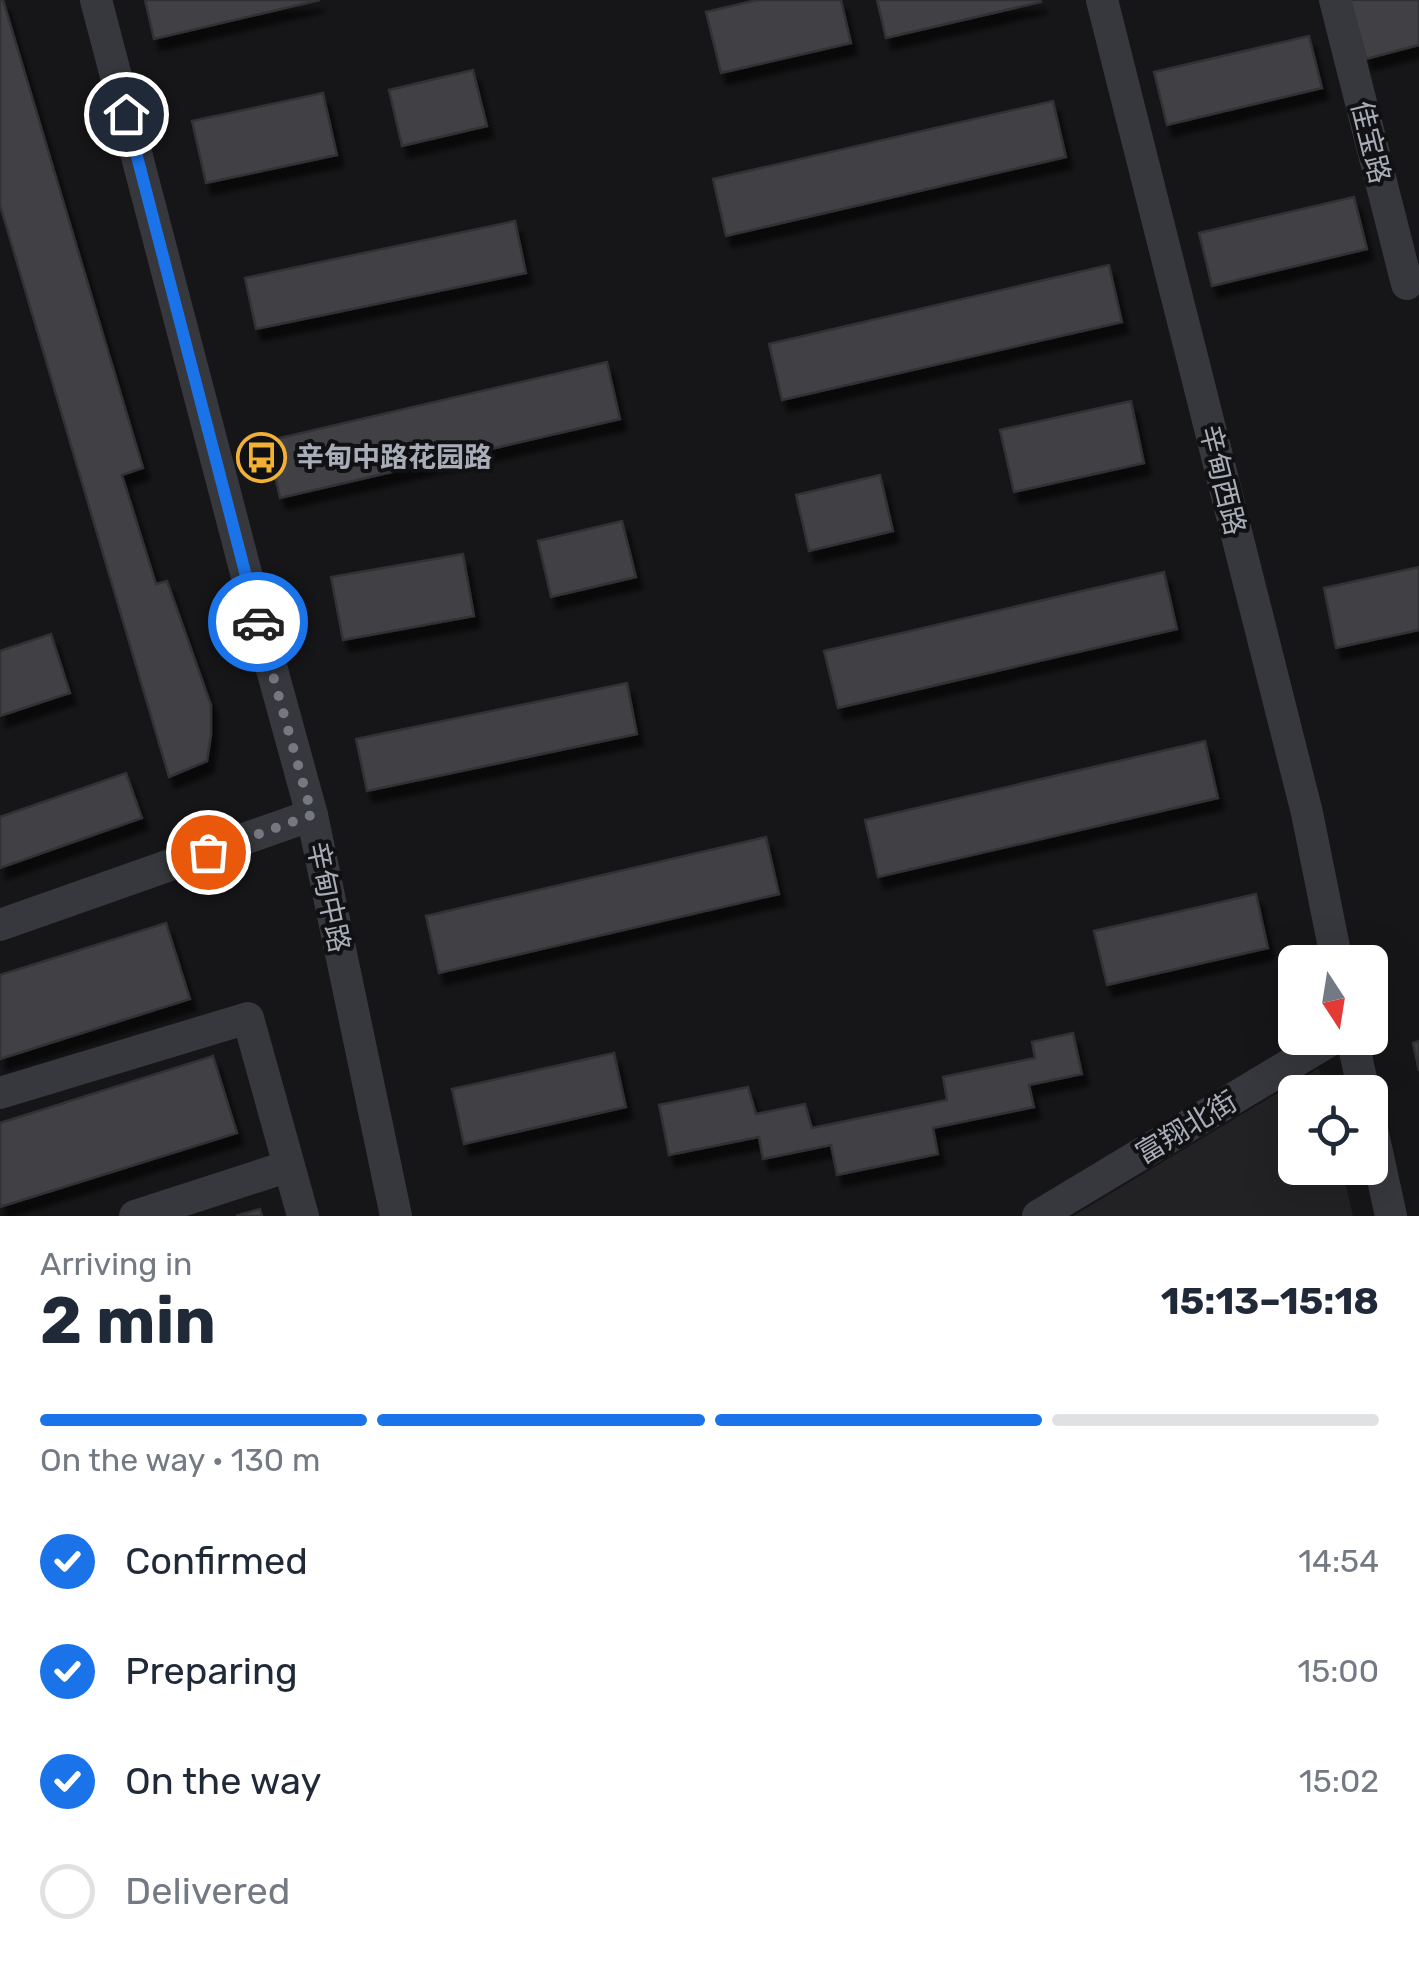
<!DOCTYPE html>
<html lang="en">
<head>
<meta charset="utf-8">
<style>
  body { margin:0; font-family:Rubik,"Noto Sans SC",sans-serif; background:#f2f2f3; color:#1f2937; height:100vh; display:flex; flex-direction:column; font-size:38px; white-space:nowrap }
  * { box-sizing:border-box; margin:0 }
  p { font-size:32px; color:#747a83 }
  .icon { flex:none; width:55px; height:55px; fill:none; stroke:currentColor; stroke-width:2; stroke-linecap:round; stroke-linejoin:round }
  .map { position:relative; height:1216px; overflow:hidden }
  .panel { display:flex; flex-direction:column; background:#fff; flex:1 }
  .panel>* { flex:none }
  .needle { width:65px; rotate:168deg }
  .tools { position:absolute; left:1278px; top:945px; display:grid; gap:20px }
  .tools a { display:grid; place-items:center; width:110px; height:110px; border-radius:15px; background:#fff; box-shadow:0 10px 40px #0002; font-size:50px }
  .pin { position:absolute; display:grid; place-items:center; width:85px; height:85px; color:#fff; margin:-42px; border:5px solid #fff; border-radius:50%; box-shadow:0 2px 10px #0007 }
  .courier { position:absolute; display:grid; place-items:center; width:100px; height:100px; margin:-50px; border:8px solid #1a73e8; border-radius:50%; background:#fff; color:#222; box-shadow:0 2px 12px #0007 }
  .headline em { font-style:normal; font-weight:700 }
  .headline div { display:flex; flex-direction:column-reverse }
  .headline { display:flex; align-items:center; justify-content:space-between; height:170px; padding:0 40px }
  h1 { font-size:65px; font-weight:700; line-height:75px }
  .bar { display:grid; grid-template-columns:repeat(4,1fr); gap:15px 10px; align-content:center; height:120px; padding:0 40px }
  .bar i { height:12px; border-radius:8px; background:#e0e1e3 }
  .bar .on { background:#1a73e8 }
  .bar p { grid-column:span 4 }
  ol { padding:0 40px; list-style:none }
  li { display:flex; align-items:center; gap:30px; height:110px }
  li p { margin-inline-start:auto }
  li .icon { padding:10px; border-radius:50%; background:#1a73e8; color:#fff; stroke-width:4 }
  li:last-child { color:#747a83 }
  li i { width:55px; height:55px; border:5px solid #e0e1e3; border-radius:50% }
  .map>svg:first-child { display:block }
</style>
</head>
<body>
<div class="map">
<svg width="1419" height="1216" viewBox="0 0 1419 1216">
  <defs>
    <filter id="shadow"><feDropShadow dx="6" dy="11" stdDeviation="2.5" flood-color="#0009"/></filter>
  </defs>
  <rect width="100%" height="100%" fill="#161618"/>
  <polygon fill="#222225" points="1319,1068 1324,1092 1295,1092 1295,1168 1342,1168 1353,1216 1073,1216"/>
  <g fill="#404145" stroke="#303034" stroke-width="2.5" filter="url(#shadow)">
    <polygon points="0,0 3,0 143,468 122,475 156,584 167,581 211,705 211,735 207,761 169,777 0,205"/>
    <polygon points="145,0 320,0 154,39"/>
    <polygon points="757,0 841,0 851,43 721,73 706,12"/>
    <polygon points="877,0 1040,0 1041,2 886,38"/>
    <polygon points="1350,0 1419,0 1419,45 1366,59"/>
    <polygon points="1309,36 1322,88 1167,125 1154,72"/>
    <polygon points="473,70 487,126 402,146 389,90"/>
    <polygon points="323,93 337,155 206,183 192,121"/>
    <polygon points="1053,101 1066,157 726,236 713,179"/>
    <polygon points="1354,197 1367,249 1212,286 1199,233"/>
    <polygon points="515,221 526,273 256,329 245,278"/>
    <polygon points="1109,265 1122,322 782,400 769,344"/>
    <polygon points="607,362 620,419 280,498 267,441"/>
    <polygon points="1131,401 1144,463 1014,492 1000,430"/>
    <polygon points="880,475 893,531 809,551 796,495"/>
    <polygon points="622,521 636,577 551,597 538,541"/>
    <polygon points="463,554 474,616 343,640 331,577"/>
    <polygon points="1419,567 1419,630 1336,648 1324,588"/>
    <polygon points="1164,572 1177,629 838,708 824,651"/>
    <polygon points="51,634 70,693 0,716 0,651"/>
    <polygon points="627,683 637,734 367,791 356,739"/>
    <polygon points="1205,741 1218,798 878,877 865,820"/>
    <polygon points="126,773 142,818 0,868 0,817"/>
    <polygon points="766,837 779,894 439,973 426,916"/>
    <polygon points="1256,894 1268,948 1107,985 1094,931"/>
    <polygon points="166,923 190,999 0,1059 0,975"/>
    <polygon points="1073,1033 1082,1074 1029,1085 1034,1107 933,1128 938,1154 837,1175 831,1145 763,1159 759,1137 669,1155 659,1105 748,1087 756,1114 805,1104 812,1128 947,1100 943,1077 1035,1058 1032,1042"/>
    <polygon points="1419,1041 1419,1071 1413,1043"/>
    <polygon points="614,1053 626,1107 464,1144 452,1089"/>
    <polygon points="213,1056 237,1133 0,1207 0,1123"/>
    <polygon points="260,1209 262,1216 236,1216"/>
  </g>
  <g fill="none" stroke-linecap="round" stroke-linejoin="round">
    <g stroke="#37383d" stroke-width="32">
      <polyline points="96,0 257,615 312,815 396,1216"/>
      <polyline points="1102,0 1307,813 1337,962"/>
      <polyline points="1335,0 1407,284"/>
      <polyline points="0,925 312,815"/>
      <polyline points="1352,1038 1364,1092"/>
      <polyline points="0,1093 248,1018 303,1216"/>
      <polyline points="1370,1120 1391,1216"/>
      <polyline points="135,1216 289,1166"/>
      <polyline points="1038,1216 1334,1038"/>
    </g>
  </g>
  <g fill="none" stroke-linecap="round" stroke-linejoin="round">
    <polyline stroke="#757880" stroke-width="10" stroke-dasharray="0 18" points="208,852 312,815 258,622"/>
    <polyline stroke="#1a73e8" stroke-width="12" points="126,114 258,622"/>
  </g>
  <defs>
    <symbol id="bus-ring" viewBox="-11 -11 22 22"><circle r="9.5" fill="#111113" stroke="#f2b134" stroke-width="1.5"/><path d="M-5-6H5V4H4V6H2V4H-2V6H-4V4H-5ZM-3.5-4V0h7V-4ZM-3.5 1.2v1.5H-2V1.2ZM2 1.2v1.5H3.5V1.2Z" fill="#f2b134"/></symbol>
  </defs>
  <g fill-rule="evenodd">
    <use href="#bus-ring" x="234" y="430" width="55" height="55"/>
  </g>
  <g text-anchor="middle" stroke-width="8" stroke-linejoin="round" paint-order="stroke">
    <g font-size="28" fill="#a8adb8" stroke="#111113">
      <text transform="translate(1371 142) rotate(76)" y="10">佳宝路</text>
      <text transform="translate(1223 480) rotate(76)" y="10">辛甸西路</text>
      <text transform="translate(329 897) rotate(78)" y="10">辛甸中路</text>
      <text transform="translate(1186 1127) rotate(-31)" y="10">富翔北街</text>
    </g>
    <g font-size="28" font-weight="bold" fill="#a8adb8" stroke="#111113" text-anchor="start">
      <text x="296" y="467">辛甸中路花园路</text>
    </g>
  </g>
</svg>
<div class="tools">
<a><svg class="needle" viewBox="-14 -14 28 28"><path d="M0-13l5 13h-10z" fill="#e53935"/><path d="M0 13l5-13h-10z" fill="#747a83"/></svg></a>
<a><svg class="icon" aria-label="locate" viewBox="0 0 24 24"><circle cx="12" cy="12" r="6"/><path d="M12 2v4M12 18v4M2 12h4M18 12h4"/></svg></a>
</div>
<div class="pin" style="left:208px;top:852px;background:#ea580c"><svg class="icon" aria-label="bag" viewBox="0 0 24 24"><path d="M5 8h14l-1 12H6zM9 8a3 3 0 0 1 6 0"/></svg></div>
<div class="pin" style="left:126px;top:114px;background:#1f2937"><svg class="icon" aria-label="home" viewBox="0 0 24 24"><path d="M3 11l9-7 9 7M6 9v11h12V9"/></svg></div>
<div class="courier" style="left:258px;top:622px"><svg class="icon" aria-label="car" viewBox="0 0 24 24"><path d="M5 17H2v-5l4-1 3-4h7l3 4 3 1v5h-3M9 17h6M6 11h13"/><circle cx="7" cy="17" r="2"/><circle cx="17" cy="17" r="2"/></svg></div>
</div>
<section class="panel">
<div class="headline"><div><h1>2 min</h1><p>Arriving in</p></div><em>15:13–15:18</em></div>
<div class="bar"><i class="on"></i><i class="on"></i><i class="on"></i><i></i><p>On the way · 130 m</p></div>
<ol>
<li><svg class="icon" aria-label="check" viewBox="0 0 24 24"><path d="M5 12l5 5 9-10"/></svg>Confirmed<p>14:54</p></li>
<li><svg class="icon" aria-label="check" viewBox="0 0 24 24"><path d="M5 12l5 5 9-10"/></svg>Preparing<p>15:00</p></li>
<li><svg class="icon" aria-label="check" viewBox="0 0 24 24"><path d="M5 12l5 5 9-10"/></svg>On the way<p>15:02</p></li>
<li><i></i>Delivered</li>
</ol>
</section>
</body>
</html>
